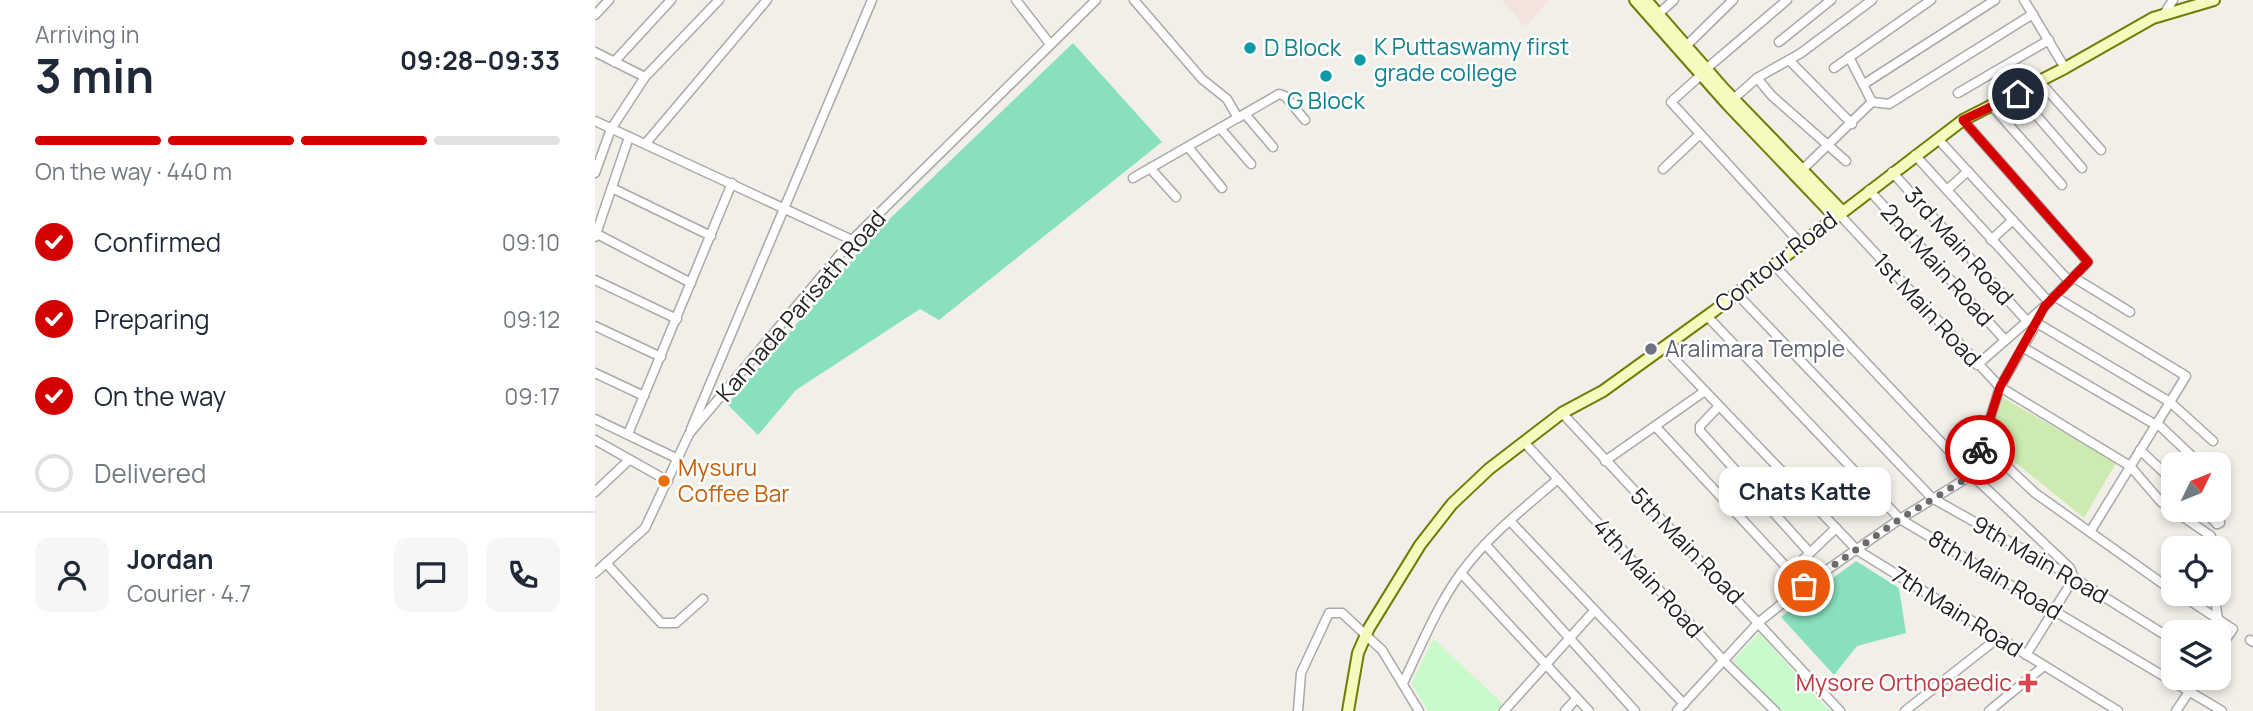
<!DOCTYPE html>
<html lang="en">
<head>
<meta charset="utf-8">
<style>
  body { margin:0; font-family:Manrope,sans-serif; background:#f6f6f7; color:#1f2937; height:100vh; display:flex; flex-direction:column; font-size:26px; white-space:nowrap }
  * { box-sizing:border-box; margin:0 }
  p { font-size:23px; color:#747a83 }
  .icon { flex:none; width:38px; height:38px; fill:none; stroke:currentColor; stroke-width:2; stroke-linecap:round; stroke-linejoin:round }
  .map { position:relative; flex:1; overflow:hidden }
  .side { display:flex; flex-direction:column; background:#fff; width:595px }
  .side>* { flex:none }
  .needle { width:46px; rotate:47deg }
  .fabs { position:absolute; left:1566px; top:452px; display:grid; gap:14px }
  .fabs a { display:grid; place-items:center; width:70px; height:70px; border-radius:14px; background:#fff; box-shadow:0 4px 10px #0003; font-size:35px }
  .pin { position:absolute; display:grid; place-items:center; width:60px; height:60px; color:#fff; margin:-30px; border:4px solid #fff; border-radius:50%; box-shadow:0 2px 7px #0007 }
  .courier { position:absolute; display:grid; place-items:center; width:70px; height:70px; margin:-35px; border:5px solid #d40000; border-radius:50%; background:#fff; color:#222; box-shadow:0 2px 9px #0007 }
  .bubble { position:absolute; height:49px; border-radius:14px; background:#fff; box-shadow:0 4px 10px #0003; font-size:23px; font-weight:700; line-height:49px; text-align:center }
  .head em { font-style:normal; font-weight:700 }
  .head div { display:flex; flex-direction:column-reverse }
  .head { display:flex; align-items:center; justify-content:space-between; height:119px; padding:0 35px }
  h1 { font-size:46px; font-weight:700; line-height:52px }
  .bar { display:grid; grid-template-columns:repeat(4,1fr); gap:10px 7px; align-content:center; height:84px; padding:0 35px }
  .bar i { height:9px; border-radius:5px; background:#e0e1e3 }
  .bar .selected { background:#d40000 }
  .bar p { grid-column:span 4 }
  .line { display:flex; align-items:center; gap:18px; padding:0 35px; border-top:2px solid #e0e1e3 }
  .line div { flex:1 }
  .round { display:grid; place-items:center; flex:none; width:74px; height:74px; border-radius:14px; background:#f6f6f7 }
  ol { padding:0 35px; list-style:none }
  li { display:flex; align-items:center; gap:21px; height:77px }
  li p { margin-inline-start:auto }
  li .icon { padding:7px; border-radius:50%; background:#d40000; color:#fff; stroke-width:4 }
  li:last-child { color:#747a83 }
  li i { width:38px; height:38px; border:4px solid #e0e1e3; border-radius:50% }
  main { display:flex; flex:1; min-height:0 }
  .map>svg:first-child { display:block }
</style>
</head>
<body>
<main>
<section class="side">
<div class="head"><div><h1>3 min</h1><p>Arriving in</p></div><em>09:28–09:33</em></div>
<div class="bar"><i class="selected"></i><i class="selected"></i><i class="selected"></i><i></i><p>On the way · 440 m</p></div>
<ol>
<li><svg class="icon" aria-label="check" viewBox="0 0 24 24"><path d="M5 12l5 5 9-10"/></svg>Confirmed<p>09:10</p></li>
<li><svg class="icon" aria-label="check" viewBox="0 0 24 24"><path d="M5 12l5 5 9-10"/></svg>Preparing<p>09:12</p></li>
<li><svg class="icon" aria-label="check" viewBox="0 0 24 24"><path d="M5 12l5 5 9-10"/></svg>On the way<p>09:17</p></li>
<li><i></i>Delivered</li>
</ol>
<div class="line" style="height:126px"><a class="round"><svg class="icon" aria-label="person" viewBox="0 0 24 24"><circle cx="12" cy="8" r="4"/><path d="M4 21q1-7 8-7t8 7"/></svg></a><div><b>Jordan</b><p>Courier · 4.7</p></div><a class="round"><svg class="icon" aria-label="chat" viewBox="0 0 24 24"><path d="M4 5h16v11H9l-5 4z"/></svg></a><a class="round"><svg class="icon" aria-label="phone" viewBox="0 0 24 24"><path d="M5 4h4l2 5-3 2q2 4 5 5l2-3 5 2v4C11 20 4 13 5 4z"/></svg></a></div>
</section>
<div class="map">
<svg width="1658" height="711" viewBox="0 0 1658 711">
  <rect width="100%" height="100%" fill="#f2efe9"/>
  <polygon fill="#f3e3dd" points="907,0 954,0 930,27"/>
  <polygon fill="#cdebb0" points="1407,397 1521,463 1489,518 1394,441"/>
  <g fill="#c8facc">
    <polygon points="1164,633 1235,711 1186,711 1138,661"/>
    <polygon points="839,639 908,704 902,711 833,711 816,683"/>
  </g>
  <g fill="#88e0be">
    <polygon points="478,43 567,142 344,320 325,309 201,390 163,435 132,404 282,231"/>
    <polygon points="1261,561 1304,588 1311,633 1262,646 1239,675 1186,617"/>
  </g>
  <g fill="none" stroke-linecap="round" stroke-linejoin="round">
    <defs>
      <g id="street">
        <polyline points="421,0 455,44"/>
        <polyline points="539,0 607,79 632,99 643,118"/>
        <polyline points="1429,0 1470,68"/>
        <polyline points="1063,14 1079,0"/>
        <polyline points="1569,14 1578,0"/>
        <polyline points="0,15 14,0"/>
        <polyline points="1184,42 1236,0"/>
        <polyline points="1088,49 1138,0"/>
        <polyline points="0,52 50,77"/>
        <polyline points="1194,60 1257,124"/>
        <polyline points="19,62 76,0"/>
        <polyline points="1239,68 1336,0"/>
        <polyline points="1111,69 1192,0"/>
        <polyline points="1106,75 1076,102 1205,243"/>
        <polyline points="1162,78 1177,96 1251,161"/>
        <polyline points="1445,82 1506,150"/>
        <polyline points="1269,84 1400,0"/>
        <polyline points="1363,93 1454,40"/>
        <polyline points="1423,94 1487,168"/>
        <polyline points="1135,102 1162,78 1206,53 1277,0"/>
        <polyline points="1277,102 1294,104 1438,14"/>
        <polyline points="1397,106 1467,185"/>
        <polyline points="650,114 678,147"/>
        <polyline points="1368,120 1493,262 1450,306 1382,365"/>
        <polyline points="0,121 257,240"/>
        <polyline points="625,128 656,164"/>
        <polyline points="1343,139 1474,281"/>
        <polyline points="51,143 172,0"/>
        <polyline points="593,147 627,188"/>
        <polyline points="1320,155 1453,301"/>
        <polyline points="555,168 581,197"/>
        <polyline points="1068,169 1105,134"/>
        <polyline points="1207,170 1277,102 1254,57"/>
        <polyline points="1297,172 1431,320"/>
        <polyline points="0,173 16,129 50,77 124,0"/>
        <polyline points="538,178 684,94 690,96 710,120"/>
        <polyline points="17,188 116,236"/>
        <polyline points="1274,190 1410,340"/>
        <polyline points="1352,190 1373,171"/>
        <polyline points="1243,213 1405,387 1535,466 1566,502 1616,536 1616,548"/>
        <polyline points="2,234 96,283"/>
        <polyline points="0,237 34,137"/>
        <polyline points="1396,240 1418,220"/>
        <polyline points="1178,264 1377,475 1475,568 1479,578 1431,655"/>
        <polyline points="1478,277 1535,312"/>
        <polyline points="0,280 82,319"/>
        <polyline points="1141,293 1337,498 1479,578 1578,640"/>
        <polyline points="1459,296 1591,376 1495,532"/>
        <polyline points="1112,316 1305,519 1627,711"/>
        <polyline points="1442,323 1575,402 1618,441"/>
        <polyline points="0,326 66,357"/>
        <polyline points="1068,347 1262,550 1523,711"/>
        <polyline points="1429,348 1561,425"/>
        <polyline points="0,373 49,396"/>
        <polyline points="1124,406 1105,426 1105,431 1215,553"/>
        <polyline points="967,413 1245,711"/>
        <polyline points="0,419 83,459"/>
        <polyline points="1562,423 1605,464"/>
        <polyline points="1060,426 1209,586"/>
        <polyline points="96,429 277,0"/>
        <polyline points="33,434 137,183"/>
        <polyline points="0,440 73,481"/>
        <polyline points="929,442 1129,661 1180,711"/>
        <polyline points="1387,443 1440,493 1578,591"/>
        <polyline points="1545,450 1578,481"/>
        <polyline points="1010,461 1110,391"/>
        <polyline points="1377,475 1405,387 1443,321"/>
        <polyline points="0,492 34,460"/>
        <polyline points="1137,509 1182,467"/>
        <polyline points="1607,509 1622,524"/>
        <polyline points="915,521 1089,704"/>
        <polyline points="1622,524 1625,523 1623,509"/>
        <polyline points="890,544 1040,711"/>
        <polyline points="11,563 66,623 81,623 108,599"/>
        <polyline points="1196,571 1241,528"/>
        <polyline points="0,573 50,528 94,434 257,240 501,0"/>
        <polyline points="866,573 994,711"/>
        <polyline points="1583,593 1638,629 1624,649"/>
        <polyline points="1619,593 1623,619"/>
        <polyline points="1655,640 1658,642"/>
        <path d="M808,683C826,646 842,606 866,573C893,536 929,508 963,479"/>
        <polyline points="703,711 706,673 734,613 747,613 787,650 824,711"/>
        <polyline points="909,711 999,611"/>
        <polyline points="970,711 982,698"/>
        <polyline points="1082,711 1164,622 1209,586 1305,519 1377,475"/>
        <polyline points="1310,711 1403,638"/>
        <polyline points="1394,711 1449,666"/>
        <polyline points="1581,711 1604,677"/>
      </g>
      <g id="secondary">
        <polyline points="1040,0 1133,105 1239,216"/>
        <polyline points="1051,0 1129,89 1246,210"/>
        <polyline points="753,711 763,653 774,628 825,545 857,504 894,469 967,413 1008,391 1119,311 1368,120 1470,68 1558,18 1619,0"/>
      </g>
    </defs>
    <use href="#street" stroke="#a9a9a9" stroke-width="11"/>
    <use href="#secondary" stroke="#707d05" stroke-width="14"/>
    <use href="#street" stroke="#fff" stroke-width="8"/>
    <use href="#secondary" stroke="#f7fabf" stroke-width="10"/>
  </g>
  <g fill="none" stroke-linecap="round" stroke-linejoin="round">
    <polyline stroke="#6b6a68" stroke-width="7" stroke-dasharray="0 12.6" points="1209,586 1305,519 1377,475 1385,450"/>
    <polyline stroke="#d40000" stroke-width="9" points="1385,450 1405,387 1450,306 1493,262 1368,120 1423,94"/>
  </g>
  <g fill="#0f9aa8" stroke="#fff" stroke-width="2.5">
    <circle cx="655" cy="48" r="7"/>
    <circle cx="765" cy="60" r="7"/>
    <circle cx="731" cy="76" r="7"/>
  </g>
  <circle fill="#6b7280" stroke="#fff" stroke-width="2.5" cx="1056" cy="349" r="7"/>
  <circle fill="#e8710a" stroke="#fff" stroke-width="2.5" cx="69" cy="481" r="7"/>
  <path fill="#e0444e" stroke="#fff" stroke-width="2.5" d="M1429.5 672.5h7v7h7v7h-7v7h-7v-7h-7v-7h7z"/>
  <g text-anchor="middle" stroke-width="5" stroke-linejoin="round" paint-order="stroke">
    <g font-size="23" fill="#0d838f" stroke="#fff" text-anchor="start">
      <text x="779" y="55">K Puttaswamy first<tspan x="779" dy="26">grade college</tspan></text>
      <text x="669" y="56">D Block</text>
      <text x="731" y="109" text-anchor="middle">G Block</text>
    </g>
    <g font-size="23" fill="#222" stroke="#fff">
      <text transform="translate(1364 246) rotate(48)" y="8">3rd Main Road</text>
      <text transform="translate(1181 262) rotate(-38)" y="8">Contour Road</text>
      <text transform="translate(1342 265) rotate(48)" y="8">2nd Main Road</text>
      <text transform="translate(206 306) rotate(-49)" y="8">Kannada Parisath Road</text>
      <text transform="translate(1332 310) rotate(47)" y="8">1st Main Road</text>
      <text transform="translate(1092 546) rotate(46)" y="8">5th Main Road</text>
      <text transform="translate(1445 560) rotate(30)" y="8">9th Main Road</text>
      <text transform="translate(1400 575) rotate(31)" y="8">8th Main Road</text>
      <text transform="translate(1053 578) rotate(48)" y="8">4th Main Road</text>
      <text transform="translate(1362 612) rotate(32)" y="8">7th Main Road</text>
    </g>
    <g font-size="23" fill="#5b616d" stroke="#fff" text-anchor="start">
      <text x="1070" y="357">Aralimara Temple</text>
    </g>
    <g font-size="23" fill="#c56008" stroke="#fff" text-anchor="start">
      <text x="83" y="476">Mysuru<tspan x="83" dy="26">Coffee Bar</tspan></text>
    </g>
    <g font-size="23" fill="#be3a42" stroke="#fff" text-anchor="end">
      <text x="1417" y="691">Mysore Orthopaedic</text>
    </g>
  </g>
</svg>
<div class="fabs">
<a><svg class="needle" viewBox="-14 -14 28 28"><path d="M0-13l5 13h-10z" fill="#e53935"/><path d="M0 13l5-13h-10z" fill="#747a83"/></svg></a>
<a><svg class="icon" aria-label="locate" viewBox="0 0 24 24"><circle cx="12" cy="12" r="6"/><path d="M12 2v4M12 18v4M2 12h4M18 12h4"/></svg></a>
<a><svg class="icon" aria-label="layers" viewBox="0 0 24 24"><path d="M12 4l9 5-9 5-9-5zM3 14l9 5 9-5"/></svg></a>
</div>
<div class="pin" style="left:1209px;top:586px;background:#ea580c"><svg class="icon" aria-label="bag" viewBox="0 0 24 24"><path d="M5 8h14l-1 12H6zM9 8a3 3 0 0 1 6 0"/></svg></div>
<div class="pin" style="left:1423px;top:94px;background:#1f2937"><svg class="icon" aria-label="home" viewBox="0 0 24 24"><path d="M3 11l9-7 9 7M6 9v11h12V9"/></svg></div>
<div class="courier" style="left:1385px;top:450px"><svg class="icon" aria-label="bike" viewBox="0 0 24 24"><circle cx="6" cy="16" r="4"/><circle cx="18" cy="16" r="4"/><path d="M6 16l4-8h5l3 8M10 8l3 8H6M13 5h3"/></svg></div>
<div class="bubble" style="left:1124px;top:467px;width:172px">Chats Katte</div>
</div>
</main>
</body>
</html>
